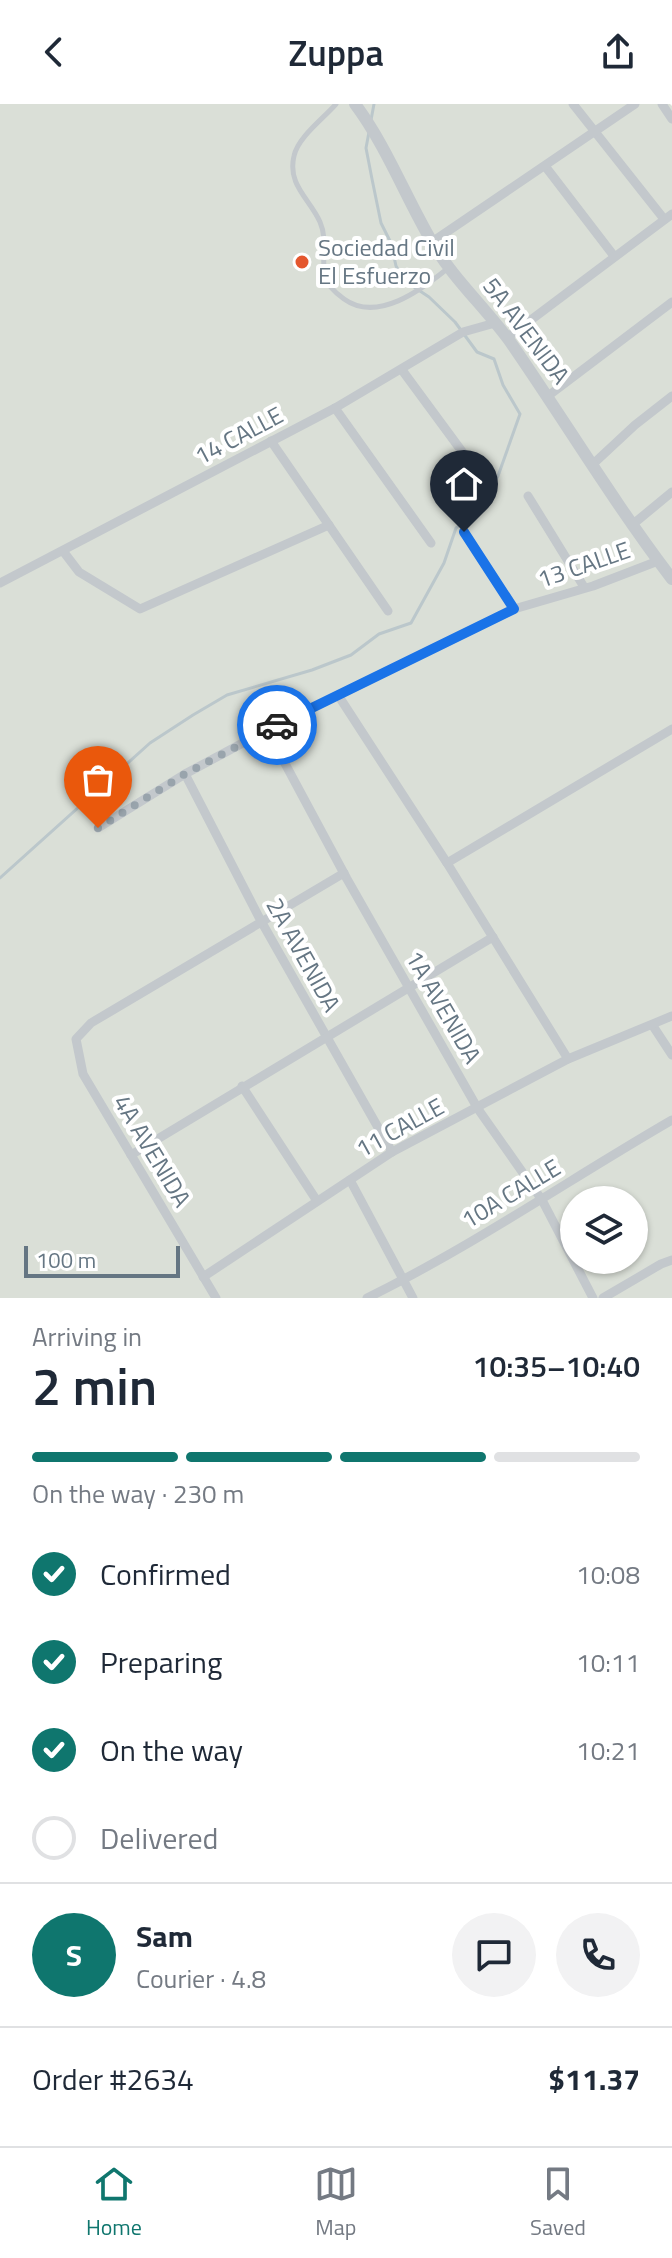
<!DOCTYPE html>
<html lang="en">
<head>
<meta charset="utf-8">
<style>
  body { margin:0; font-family:"Titillium Web",sans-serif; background:#f2f2f3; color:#1f2937; height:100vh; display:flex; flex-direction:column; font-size:30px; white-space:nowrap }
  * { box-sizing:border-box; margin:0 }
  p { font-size:26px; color:#747a83 }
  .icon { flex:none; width:44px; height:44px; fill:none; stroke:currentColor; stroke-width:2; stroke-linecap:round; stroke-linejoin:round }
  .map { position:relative; height:1194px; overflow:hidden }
  .sheet { display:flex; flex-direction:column; background:#fff; flex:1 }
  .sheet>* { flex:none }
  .tools { position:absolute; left:560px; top:1082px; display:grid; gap:16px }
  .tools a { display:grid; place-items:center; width:88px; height:88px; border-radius:50%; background:#fff; box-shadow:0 2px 6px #0004; font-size:40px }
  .scale { position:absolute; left:24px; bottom:20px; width:156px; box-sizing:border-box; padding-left:8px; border:4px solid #657683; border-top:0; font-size:22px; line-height:28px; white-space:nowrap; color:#657683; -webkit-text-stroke:6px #fff; paint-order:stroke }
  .pin { position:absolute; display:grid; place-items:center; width:68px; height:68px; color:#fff; margin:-82px -34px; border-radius:50% 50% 50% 0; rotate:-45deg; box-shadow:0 0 8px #0007 }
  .pin .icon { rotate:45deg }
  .courier { position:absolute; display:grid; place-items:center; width:80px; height:80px; margin:-40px; border:6px solid #1a73e8; border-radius:50%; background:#fff; color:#222; box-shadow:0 2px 10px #0007 }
  .headline em { font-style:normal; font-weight:600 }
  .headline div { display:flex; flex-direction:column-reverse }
  .headline { display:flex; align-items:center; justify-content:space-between; height:136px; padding:0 32px }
  h1 { font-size:52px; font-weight:600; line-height:60px }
  .bar { display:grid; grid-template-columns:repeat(4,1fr); gap:12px 8px; align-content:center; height:96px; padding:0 32px }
  .bar i { height:10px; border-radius:6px; background:#e0e1e3 }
  .bar .active { background:#0f766e }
  .bar p { grid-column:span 4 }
  .line { display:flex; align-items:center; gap:20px; padding:0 32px; border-top:2px solid #e0e1e3 }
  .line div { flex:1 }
  .round { display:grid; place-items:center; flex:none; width:84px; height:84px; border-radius:42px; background:#f2f2f3 }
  ol { padding:0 32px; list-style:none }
  li { display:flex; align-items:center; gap:24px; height:88px }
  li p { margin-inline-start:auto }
  li .icon { padding:8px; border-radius:50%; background:#0f766e; color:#fff; stroke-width:4 }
  li:last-child { color:#747a83 }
  li i { width:44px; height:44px; border:4px solid #e0e1e3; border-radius:50% }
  header { display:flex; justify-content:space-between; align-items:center; height:104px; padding:0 32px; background:#fff; font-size:36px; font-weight:600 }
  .dock { display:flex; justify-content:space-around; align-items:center; height:112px; border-top:2px solid #e0e1e3; background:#fff; font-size:22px; color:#747a83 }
  .dock a { display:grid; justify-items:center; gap:4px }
  .dock .active { color:#0f766e }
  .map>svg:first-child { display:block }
</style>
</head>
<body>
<header><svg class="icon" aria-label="back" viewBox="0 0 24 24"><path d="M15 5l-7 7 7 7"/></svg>Zuppa<svg class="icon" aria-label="share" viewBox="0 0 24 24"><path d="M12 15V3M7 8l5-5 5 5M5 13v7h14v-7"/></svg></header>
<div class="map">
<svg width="672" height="1194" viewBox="0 0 672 1194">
  <rect width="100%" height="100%" fill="#fafaf8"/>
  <path fill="#dadfd7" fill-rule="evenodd" d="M0,0H670L672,2V1194H0ZM574,1096H634V1156H574Z"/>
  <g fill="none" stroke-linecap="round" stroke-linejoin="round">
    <g stroke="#bbc7cb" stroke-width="3">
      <polyline points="371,16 374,0"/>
      <polyline points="0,774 150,639 193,611 227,591 312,566 351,551 379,530 411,519 444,459 456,424 474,411 498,372 520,310 503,281 494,255 477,248 455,218 429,193 405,177 396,162 391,139 381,119 372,75 366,44 369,28"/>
    </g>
    <path stroke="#c3c8cc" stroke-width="5" d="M336,0C324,14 298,33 294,52C287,81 310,95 320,118C328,136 321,155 325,172C327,181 337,190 344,195C377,219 421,186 447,165"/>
    <g stroke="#c3c8cc" stroke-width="9">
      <polyline points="573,0 664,115"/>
      <polyline points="662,0 672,15"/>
      <polyline points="545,62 614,152"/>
      <polyline points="432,138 635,0"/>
      <polyline points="507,234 672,110"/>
      <polyline points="402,266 469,357"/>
      <polyline points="548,292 672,198"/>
      <polyline points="335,304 431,439"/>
      <polyline points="271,337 388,507"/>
      <polyline points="592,361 635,321 672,292"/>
      <polyline points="528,392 584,483"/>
      <polyline points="632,421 672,388"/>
      <polyline points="464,428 514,505"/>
      <polyline points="63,447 79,468 140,505 329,421"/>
      <polyline points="0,479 335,304 463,228 495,219"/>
      <polyline points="338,591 447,759 568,955"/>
      <polyline points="267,626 347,775 478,1005 542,1096 593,1194"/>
      <polyline points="185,670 261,817 392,1048"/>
      <polyline points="98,724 185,670 267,626 514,505 593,482 658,457"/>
      <polyline points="447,759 672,625"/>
      <polyline points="653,922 672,951"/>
      <polyline points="242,982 317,1097"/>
      <polyline points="131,1051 493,833"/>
      <polyline points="350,1076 413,1194"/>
      <polyline points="203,1173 392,1048 568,955 672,912"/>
      <polyline points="216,1194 83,970 76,935 91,919 344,769"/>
      <path d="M367,1194C473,1142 570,1075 672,1016"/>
      <polyline points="603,1194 661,1160 672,1156"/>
    </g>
    <path stroke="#c3c8cc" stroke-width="12" d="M355,0C387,43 405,92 432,138C453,175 486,204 511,239C565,317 614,399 672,475"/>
  </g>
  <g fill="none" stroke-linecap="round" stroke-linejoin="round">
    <polyline stroke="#99a4ac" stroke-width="8" stroke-dasharray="0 14.4" points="98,724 185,670 277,621"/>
    <polyline stroke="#1a73e8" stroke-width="10" points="277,621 514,505 464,428"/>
  </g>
  <circle fill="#e4572e" stroke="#fff" stroke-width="3" cx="302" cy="158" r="8"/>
  <g text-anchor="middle" stroke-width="8" stroke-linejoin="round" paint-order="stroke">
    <g font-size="24" fill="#657683" stroke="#fff" text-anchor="start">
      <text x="318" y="152">Sociedad Civil<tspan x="318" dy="28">El Esfuerzo</tspan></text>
    </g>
    <g font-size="24" fill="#657683" stroke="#fff">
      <text transform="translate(526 227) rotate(53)" y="8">5A AVENIDA</text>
      <text transform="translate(239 332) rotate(-28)" y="8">14 CALLE</text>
      <text transform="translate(584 461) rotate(-19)" y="8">13 CALLE</text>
      <text transform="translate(303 851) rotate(61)" y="8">2A AVENIDA</text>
      <text transform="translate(443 903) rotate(60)" y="8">1A AVENIDA</text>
      <text transform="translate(400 1024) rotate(-29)" y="8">11 CALLE</text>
      <text transform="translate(152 1047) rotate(59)" y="8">4A AVENIDA</text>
      <text transform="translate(511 1090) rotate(-31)" y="8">10A CALLE</text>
    </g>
  </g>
</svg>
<div class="tools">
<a><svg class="icon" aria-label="layers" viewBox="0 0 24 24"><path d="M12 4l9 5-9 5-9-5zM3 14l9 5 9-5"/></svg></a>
</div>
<div class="scale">100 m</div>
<div class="pin" style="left:98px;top:724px;background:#ea580c"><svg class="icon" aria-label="bag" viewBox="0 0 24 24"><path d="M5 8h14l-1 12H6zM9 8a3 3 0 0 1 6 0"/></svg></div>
<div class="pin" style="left:464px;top:428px;background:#1f2937"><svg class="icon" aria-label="home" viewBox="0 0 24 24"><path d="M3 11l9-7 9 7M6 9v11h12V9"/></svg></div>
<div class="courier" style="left:277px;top:621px"><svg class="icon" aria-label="car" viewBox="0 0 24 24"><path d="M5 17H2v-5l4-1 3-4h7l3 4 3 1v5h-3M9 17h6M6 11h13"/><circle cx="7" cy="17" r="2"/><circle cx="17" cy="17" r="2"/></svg></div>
</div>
<section class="sheet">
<div class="headline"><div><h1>2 min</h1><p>Arriving in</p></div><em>10:35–10:40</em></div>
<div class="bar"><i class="active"></i><i class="active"></i><i class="active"></i><i></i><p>On the way · 230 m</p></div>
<ol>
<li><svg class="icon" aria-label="check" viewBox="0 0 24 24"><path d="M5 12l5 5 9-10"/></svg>Confirmed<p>10:08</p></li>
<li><svg class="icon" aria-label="check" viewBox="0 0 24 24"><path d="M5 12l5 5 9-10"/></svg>Preparing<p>10:11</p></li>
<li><svg class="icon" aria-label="check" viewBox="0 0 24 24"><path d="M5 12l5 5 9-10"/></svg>On the way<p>10:21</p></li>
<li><i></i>Delivered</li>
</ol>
<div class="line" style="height:144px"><b class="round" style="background:#0f766e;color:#fff">S</b><div><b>Sam</b><p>Courier · 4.8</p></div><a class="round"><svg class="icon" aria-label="chat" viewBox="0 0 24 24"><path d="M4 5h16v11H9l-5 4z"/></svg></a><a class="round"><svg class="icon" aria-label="phone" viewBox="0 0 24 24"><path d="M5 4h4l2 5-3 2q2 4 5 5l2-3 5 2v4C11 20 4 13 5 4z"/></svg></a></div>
<div class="line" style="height:104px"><div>Order #2634</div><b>$11.37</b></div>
</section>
<nav class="dock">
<a class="active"><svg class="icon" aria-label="home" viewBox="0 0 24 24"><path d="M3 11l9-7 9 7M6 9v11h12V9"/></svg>Home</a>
<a><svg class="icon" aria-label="map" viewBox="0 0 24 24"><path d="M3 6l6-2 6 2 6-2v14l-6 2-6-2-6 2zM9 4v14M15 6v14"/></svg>Map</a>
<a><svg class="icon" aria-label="saved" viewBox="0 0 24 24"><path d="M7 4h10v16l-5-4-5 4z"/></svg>Saved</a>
</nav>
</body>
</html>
